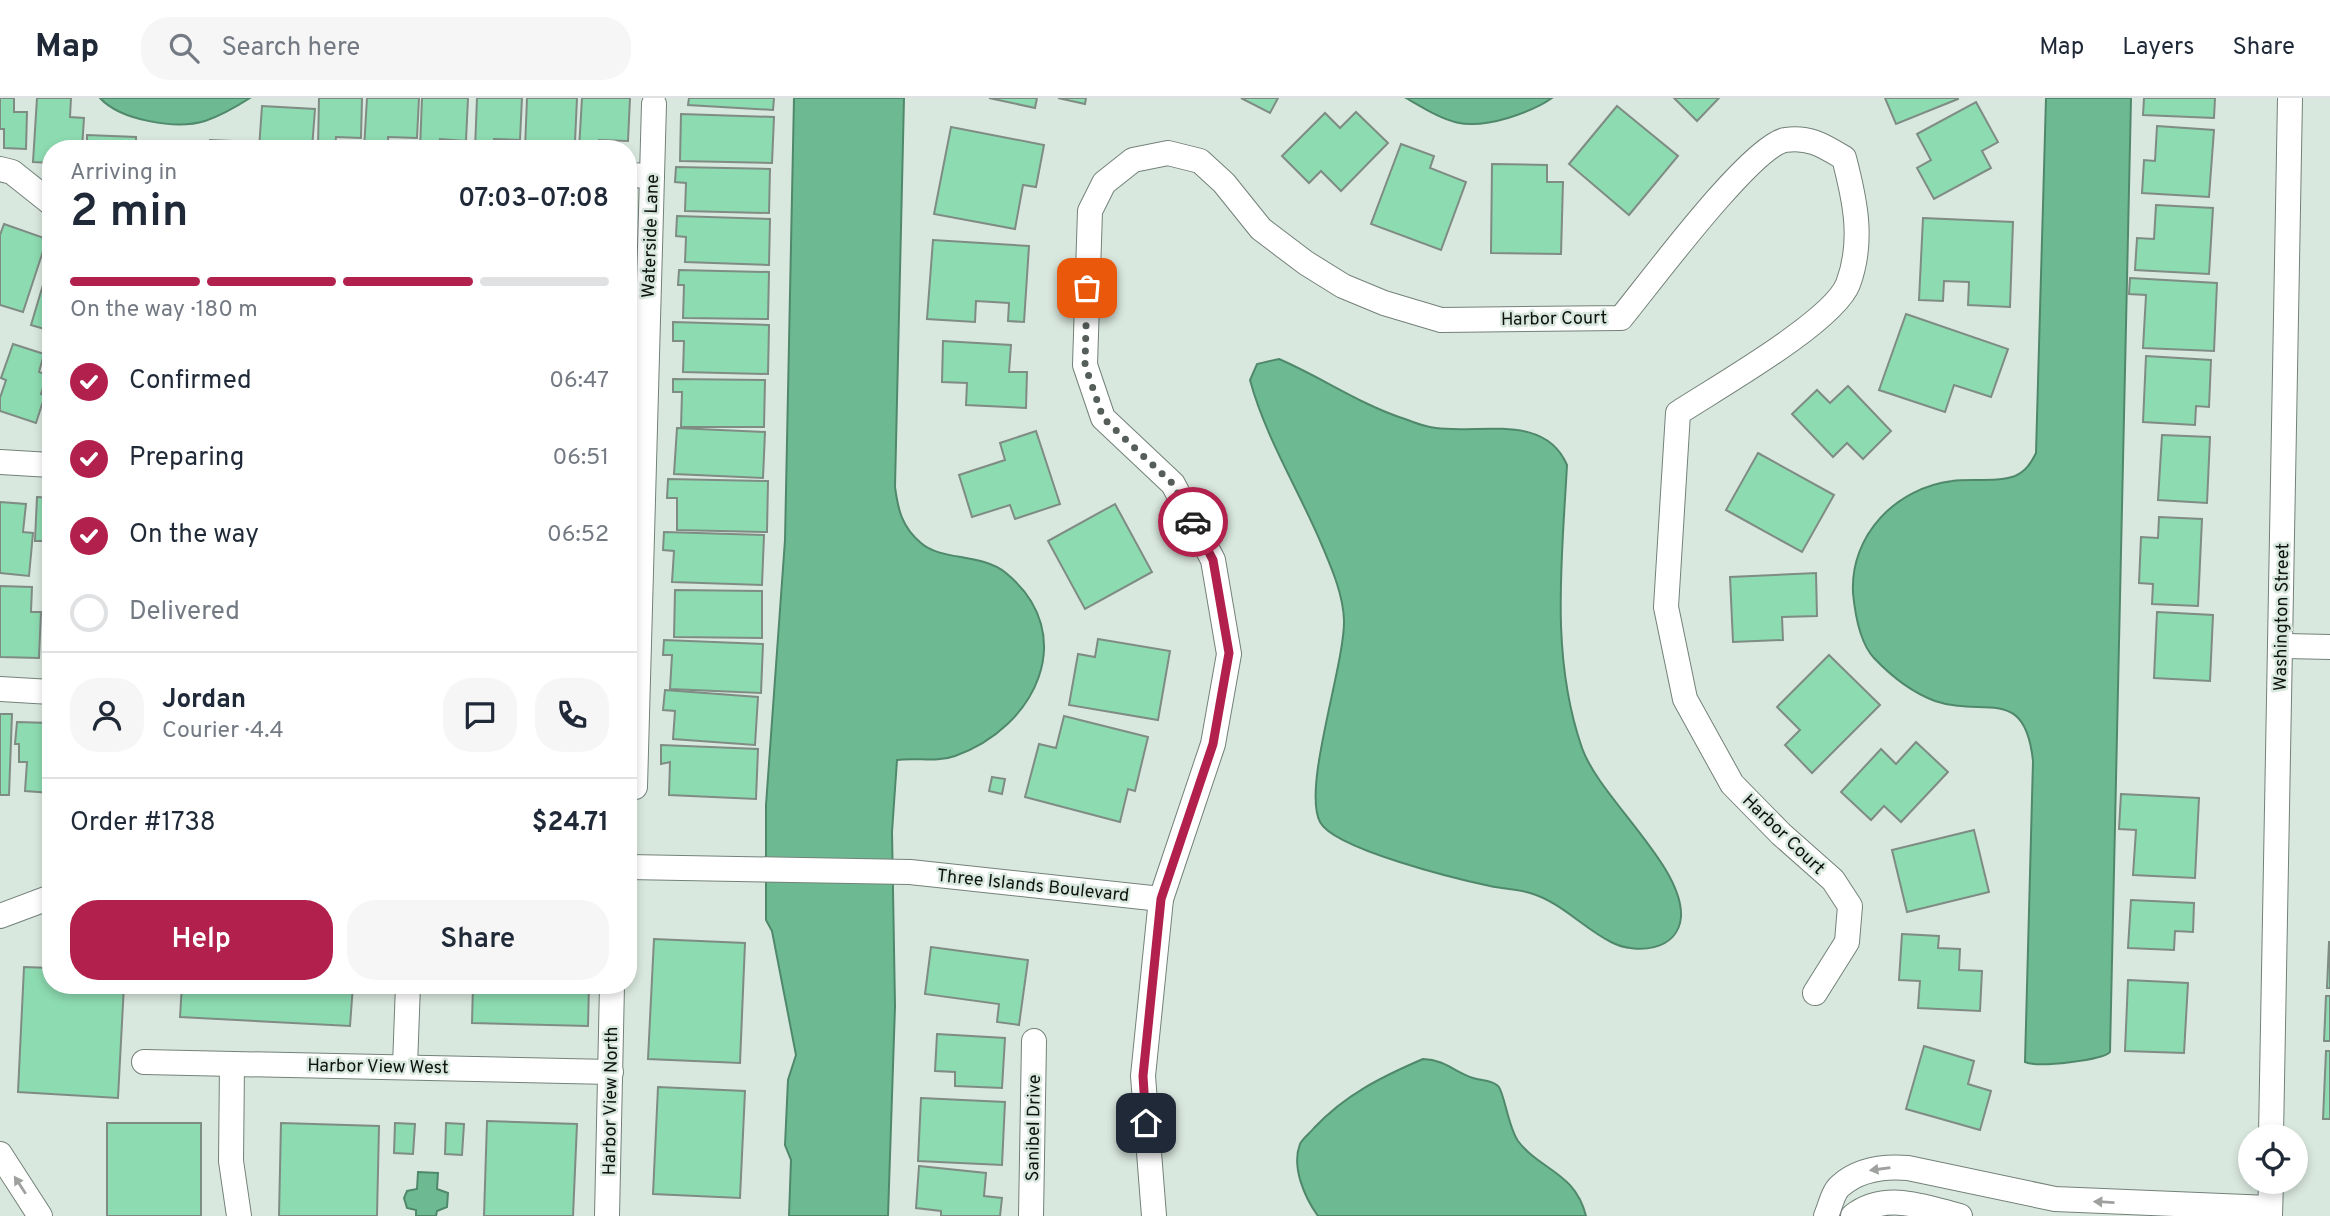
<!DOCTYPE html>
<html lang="en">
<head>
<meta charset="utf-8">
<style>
  body { margin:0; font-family:Overpass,sans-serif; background:#f6f6f7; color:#1f2937; height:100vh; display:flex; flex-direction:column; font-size:26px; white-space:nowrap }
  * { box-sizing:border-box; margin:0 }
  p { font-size:23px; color:#747a83 }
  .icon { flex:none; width:38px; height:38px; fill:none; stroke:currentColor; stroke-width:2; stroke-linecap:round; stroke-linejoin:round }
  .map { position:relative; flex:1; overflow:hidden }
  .panel { position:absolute; left:42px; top:42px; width:595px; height:854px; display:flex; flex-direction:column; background:#fff; border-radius:28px; box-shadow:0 4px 10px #0003 }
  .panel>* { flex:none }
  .tools { position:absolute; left:2238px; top:1026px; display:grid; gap:14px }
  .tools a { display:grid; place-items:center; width:70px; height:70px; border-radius:50%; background:#fff; box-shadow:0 4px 10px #0003; font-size:35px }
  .pin { position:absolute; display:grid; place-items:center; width:60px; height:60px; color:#fff; margin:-30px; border-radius:14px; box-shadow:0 4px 10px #0006 }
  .courier { position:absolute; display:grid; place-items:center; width:70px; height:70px; margin:-35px; border:5px solid #b2214d; border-radius:50%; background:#fff; color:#222; box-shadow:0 2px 9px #0007 }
  .summary em { font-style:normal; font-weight:600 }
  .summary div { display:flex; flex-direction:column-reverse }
  .summary { display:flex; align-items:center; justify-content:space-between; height:119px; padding:0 28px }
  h1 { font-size:46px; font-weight:600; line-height:52px }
  .bar { display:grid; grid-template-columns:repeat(4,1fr); gap:10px 7px; align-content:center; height:84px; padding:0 28px }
  .bar i { height:9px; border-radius:5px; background:#e0e1e3 }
  .bar .active { background:#b2214d }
  .bar p { grid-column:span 4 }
  .line { display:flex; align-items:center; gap:18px; padding:0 28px; border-top:2px solid #e0e1e3 }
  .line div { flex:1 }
  .round { display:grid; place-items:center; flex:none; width:74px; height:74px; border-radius:28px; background:#f6f6f7 }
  ol { padding:0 28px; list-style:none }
  li { display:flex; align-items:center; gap:21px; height:77px }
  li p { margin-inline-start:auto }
  li .icon { padding:7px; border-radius:50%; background:#b2214d; color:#fff; stroke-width:4 }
  li:last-child { color:#747a83 }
  li i { width:38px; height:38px; border:4px solid #e0e1e3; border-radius:50% }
  .action { display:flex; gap:14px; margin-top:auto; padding:14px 28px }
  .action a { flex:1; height:80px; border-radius:28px; background:#b2214d; color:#fff; font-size:28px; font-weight:600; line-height:80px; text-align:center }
  .action a+a { background:#f6f6f7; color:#1f2937 }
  header { display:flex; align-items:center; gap:42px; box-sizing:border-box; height:98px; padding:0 35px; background:#fff; border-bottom:2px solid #e0e1e3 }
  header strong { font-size:33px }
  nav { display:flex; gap:38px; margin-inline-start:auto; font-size:24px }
  .search { width:490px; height:63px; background:#f6f6f7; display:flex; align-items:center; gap:18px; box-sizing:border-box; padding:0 24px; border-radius:28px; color:#747a83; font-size:26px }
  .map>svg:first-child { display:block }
</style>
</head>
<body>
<header>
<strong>Map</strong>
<div class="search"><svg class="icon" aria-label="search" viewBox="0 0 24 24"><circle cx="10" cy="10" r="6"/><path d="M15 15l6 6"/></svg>Search here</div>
<nav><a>Map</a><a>Layers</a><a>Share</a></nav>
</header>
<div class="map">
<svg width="2330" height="1118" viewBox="0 0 2330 1118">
  <rect width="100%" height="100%" fill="#d9e8df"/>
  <g fill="#6dba92" stroke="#50886b" stroke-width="2">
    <path d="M100,0H250C236,9 220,18 205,23C176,32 120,22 100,0Z"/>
    <path d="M794,0H904L895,389C898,412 902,429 921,445C941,463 982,455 1006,475C1081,537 1035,630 955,658C936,665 916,659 897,662L892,734L895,908L888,1118H789L791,1062L785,1047L788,982L796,957L772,833L766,822V707L785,442Z"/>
    <path d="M1406,0H1552C1538,10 1524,15 1508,20C1461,34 1446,23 1406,0Z"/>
    <path d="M2046,0H2131L2110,954C2104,962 2038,970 2025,964L2033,663C2025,586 1984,620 1935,603C1911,594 1892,579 1874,560C1860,545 1855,516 1853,495C1850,437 1896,390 1952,383C1972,380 1996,385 2015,378C2026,373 2031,365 2036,355Z"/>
    <path d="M1279,261C1321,279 1361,307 1405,321C1415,325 1426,329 1436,330C1480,336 1545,315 1567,367C1562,462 1550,558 1582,650C1599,699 1684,768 1681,819C1678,853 1636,857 1611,844C1583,830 1561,804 1530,795C1517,791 1503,791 1490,788C1457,781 1334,751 1320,724C1302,689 1345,567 1344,522C1343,495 1331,469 1321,445C1298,391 1265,338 1250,282L1257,266Z"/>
    <path d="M1423,961C1446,962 1454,974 1473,980C1481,983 1491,981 1498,988C1504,993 1508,1029 1518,1043C1541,1073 1575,1074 1586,1118H1318C1305,1100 1291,1069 1300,1046C1302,1041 1310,1035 1314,1030C1345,997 1381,979 1423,961Z"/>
    <polygon points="418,1074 438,1075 437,1091 448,1095 447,1109 437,1113 436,1118 416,1118 416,1112 407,1110 404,1100 407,1093 417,1091"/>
  </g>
  <g fill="#8ddbb1" stroke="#7f8c84" stroke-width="2">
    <polygon points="0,0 14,0 14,14 27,14 26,51 4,50 4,31 0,31"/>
    <polygon points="37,0 71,0 70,19 84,20 82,51 51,51 51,65 33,64"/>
    <polygon points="319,0 362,0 361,40 336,39 335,50 318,49"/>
    <polygon points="367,0 419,0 417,40 388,39 388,51 364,51"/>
    <polygon points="422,0 468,0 466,43 440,41 440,51 420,51"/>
    <polygon points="477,0 522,0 520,42 494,41 493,51 475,51"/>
    <polygon points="527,0 577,0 575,44 546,43 546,51 525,51"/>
    <polygon points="582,0 630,0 628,43 599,42 599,51 579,51"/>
    <polygon points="689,0 774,0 773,12 688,7"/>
    <polygon points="989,0 1037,0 1035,10"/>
    <polygon points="1058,0 1086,0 1085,6"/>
    <polygon points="1241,0 1278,0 1270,15"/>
    <polygon points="1674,0 1719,0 1697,23"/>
    <polygon points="1885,0 1958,0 1958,1 1896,26"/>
    <polygon points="2144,0 2215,0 2214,20 2143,17"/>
    <polygon points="1976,4 1998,44 1982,53 1991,70 1934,101 1917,70 1931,62 1917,36"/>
    <polygon points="262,8 315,11 312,51 259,51"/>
    <polygon points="1617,8 1678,58 1629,117 1569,66"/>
    <polygon points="1356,14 1388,45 1341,93 1321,73 1309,85 1282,58 1325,15 1340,30"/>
    <polygon points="681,16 774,19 772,65 680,63"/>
    <polygon points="2157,28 2214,32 2209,99 2142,95 2144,62 2155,63"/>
    <polygon points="951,29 1044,47 1036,89 1023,87 1015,131 934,116"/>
    <polygon points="87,37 136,39 136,51 87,51"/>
    <polygon points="210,42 258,44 257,51 210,51"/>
    <polygon points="1401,46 1434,58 1430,70 1466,84 1441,152 1371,126"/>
    <polygon points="1492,66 1547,67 1547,84 1563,84 1561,156 1491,155"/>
    <polygon points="676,69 770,71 769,115 685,113 686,85 675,84"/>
    <polygon points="2156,107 2213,110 2209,176 2135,172 2137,140 2154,141"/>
    <polygon points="677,118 770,121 769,167 685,164 686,139 676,138"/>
    <polygon points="1923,120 2013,124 2010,209 1968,207 1969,184 1944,183 1943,203 1919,202"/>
    <polygon points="4,126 47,141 23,214 0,207 0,137"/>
    <polygon points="933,142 1029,148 1024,224 1008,223 1009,205 976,203 975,224 927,221"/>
    <polygon points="51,160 51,233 31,227"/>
    <polygon points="679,172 769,174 768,221 683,220 684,187 678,187"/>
    <polygon points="2130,180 2217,185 2214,253 2143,250 2146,197 2129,196"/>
    <polygon points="1906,216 2008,251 1991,299 1954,287 1945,314 1879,292"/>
    <polygon points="673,224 769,227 768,276 683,274 684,243 673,243"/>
    <polygon points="943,243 1011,247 1009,274 1027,274 1026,310 966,307 967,285 942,284"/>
    <polygon points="13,246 44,256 39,274 47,277 41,296 45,297 36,325 0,313 0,300 6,282 1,280"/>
    <polygon points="2146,258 2211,262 2209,309 2196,308 2195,327 2143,324"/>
    <polygon points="673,281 765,282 764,329 681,329 682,294 673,294"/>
    <polygon points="1848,288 1891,333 1863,361 1847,345 1833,359 1792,316 1817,292 1830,305"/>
    <polygon points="677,330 765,334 763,380 674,376"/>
    <polygon points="1036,333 1060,406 1015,421 1010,407 972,419 959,377 1005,362 1000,345"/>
    <polygon points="2162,337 2210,339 2207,405 2158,402"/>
    <polygon points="1758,355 1834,397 1802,454 1726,412"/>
    <polygon points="668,381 768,383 767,434 677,432 677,400 667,400"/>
    <polygon points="37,399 51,400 51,471 45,471 46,443 35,443"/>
    <polygon points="0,404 26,406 23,434 33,435 29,478 0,475"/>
    <polygon points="1115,406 1152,474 1085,511 1048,443"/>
    <polygon points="2159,419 2202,421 2198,508 2152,506 2153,486 2139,485 2141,439 2158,440"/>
    <polygon points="664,434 764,437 762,487 672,484 674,453 663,452"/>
    <polygon points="1816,475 1817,518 1782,519 1783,542 1733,544 1730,479"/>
    <polygon points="0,488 32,489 31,514 41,514 39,560 0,559"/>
    <rect x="46" y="492" width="5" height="83"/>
    <polygon points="675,492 762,493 762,540 674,539"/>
    <polygon points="2157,514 2213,517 2210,583 2154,580"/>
    <polygon points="1098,541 1170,553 1158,622 1069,607 1078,556 1095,559"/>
    <polygon points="664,542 763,546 761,595 670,591 672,557 663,557"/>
    <polygon points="1829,557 1880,607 1812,675 1785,647 1800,632 1777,609"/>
    <polygon points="665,592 758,599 755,647 673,641 675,613 663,612"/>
    <polygon points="0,616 12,616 9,697 0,697"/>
    <polygon points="1064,618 1148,639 1135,693 1128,691 1120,724 1025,699 1039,646 1056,650"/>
    <polygon points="17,624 51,625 51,695 25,693 27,664 19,664 19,646 15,646"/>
    <polygon points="1916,644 1948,674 1901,724 1884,708 1871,722 1841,694 1881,651 1896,666"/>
    <polygon points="661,647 758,651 756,701 669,697 670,664 661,666"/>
    <polygon points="992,679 1005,681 1002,696 989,693"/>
    <polygon points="2121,696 2199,700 2195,780 2133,777 2136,732 2119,731"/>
    <polygon points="1974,732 1989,794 1907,814 1892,752"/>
    <polygon points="2131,802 2194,805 2193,834 2175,833 2174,852 2128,850"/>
    <polygon points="1902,836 1939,838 1938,850 1960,851 1959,872 1982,873 1980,913 1918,910 1920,883 1899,882"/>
    <polygon points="654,841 745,845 740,965 648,961"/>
    <polygon points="2329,844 2330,844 2330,890 2327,890"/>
    <polygon points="931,849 1028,862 1019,927 997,924 999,906 925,896"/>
    <polygon points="24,869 51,870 51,887 124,887 118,1000 18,994"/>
    <polygon points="2128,882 2188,885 2184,955 2125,953"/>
    <polygon points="182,887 353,887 350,928 180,919"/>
    <polygon points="473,887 589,887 588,928 472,925"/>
    <polygon points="2326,898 2330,898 2330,943 2324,943"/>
    <polygon points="937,936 1005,940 1002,990 955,988 955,974 935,973"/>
    <polygon points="1924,948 1974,963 1968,986 1991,993 1980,1032 1906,1011"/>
    <polygon points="2326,953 2330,953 2330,1021 2323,1021"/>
    <polygon points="658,989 745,993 740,1100 653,1096"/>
    <polygon points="921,1000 1005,1004 1002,1067 918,1063"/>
    <polygon points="487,1023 577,1026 573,1118 484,1118"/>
    <rect x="107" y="1025" width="94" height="93"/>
    <polygon points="281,1025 379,1028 377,1118 279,1118"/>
    <polygon points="395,1025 415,1026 413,1056 394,1055"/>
    <polygon points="446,1025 464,1026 462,1057 445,1056"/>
    <polygon points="919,1068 986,1075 984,1098 1002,1100 1000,1118 941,1118 941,1113 916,1110"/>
  </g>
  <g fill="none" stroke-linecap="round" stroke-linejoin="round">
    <defs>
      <g id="minor">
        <polyline points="0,71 12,74 51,105"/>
        <polyline points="628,77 652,78"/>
        <polyline points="0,364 51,367"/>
        <polyline points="2280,548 2330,549"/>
        <polyline points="0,591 51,594"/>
        <polyline points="635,689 654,6"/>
        <polyline points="628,769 910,774 1161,801"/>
        <polyline points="0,818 51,799"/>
        <polyline points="144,964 611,974"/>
        <polyline points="232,966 231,1063 239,1118"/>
        <polyline points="405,968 408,887"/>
        <polyline points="2271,1038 2290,0"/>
        <polyline points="0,1056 40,1118"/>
        <polyline points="607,1118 612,887"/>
        <polyline points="1031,1118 1034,943"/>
        <path d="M1154,1118L1143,978L1161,801L1213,646L1229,556L1213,462L1173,386L1103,320L1085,267L1090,113L1104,85L1133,62L1168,55L1200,63L1224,85L1261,131L1306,165L1343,188L1384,205L1441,222L1621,220C1649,186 1750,49 1785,42C1809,38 1824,48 1844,60C1855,102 1864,143 1848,186C1833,224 1716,290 1678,315L1666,509L1685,601L1732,686L1781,736L1833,782L1850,808L1847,844L1815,895"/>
        <path d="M1826,1118C1830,1109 1833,1094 1840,1088C1859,1071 1884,1068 1908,1070L2055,1101L2270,1110"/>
        <path d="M1853,1118C1885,1093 1925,1109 1960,1118"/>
        <polyline points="2270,1118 2271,1083"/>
      </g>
    </defs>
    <use href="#minor" stroke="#738179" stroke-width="26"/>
    <use href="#minor" stroke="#fff" stroke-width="24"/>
  </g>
  <defs><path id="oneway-solid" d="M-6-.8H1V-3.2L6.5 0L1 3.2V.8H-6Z" transform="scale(1.75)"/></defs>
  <g fill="#9fa19f">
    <use href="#oneway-solid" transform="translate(1880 1071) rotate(172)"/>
    <use href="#oneway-solid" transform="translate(20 1087) rotate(-123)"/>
    <use href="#oneway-solid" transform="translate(2104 1104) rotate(-177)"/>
  </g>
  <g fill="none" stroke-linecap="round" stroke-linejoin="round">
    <polyline stroke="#555e58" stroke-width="7" stroke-dasharray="0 12.6" points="1087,190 1085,267 1103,320 1173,386 1193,424"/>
    <polyline stroke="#b2214d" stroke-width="9" points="1146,1025 1143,978 1161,801 1213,646 1229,555 1213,462 1193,424"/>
  </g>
  <g text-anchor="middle" stroke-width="5" stroke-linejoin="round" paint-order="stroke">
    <g font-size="18" fill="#0e1310" stroke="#d9e8df">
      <text transform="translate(650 138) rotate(-88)" y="6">Waterside Lane</text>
      <text transform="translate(1554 220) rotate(-1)" y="6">Harbor Court</text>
      <text transform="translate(2281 519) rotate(-89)" y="6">Washington Street</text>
      <text transform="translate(1784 736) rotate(44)" y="6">Harbor Court</text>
      <text transform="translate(1033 787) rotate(6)" y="6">Three Islands Boulevard</text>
      <text transform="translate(378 968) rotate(1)" y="6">Harbor View West</text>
      <text transform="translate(610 1003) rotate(-89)" y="6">Harbor View North</text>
      <text transform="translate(1033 1030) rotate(-89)" y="6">Sanibel Drive</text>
    </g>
  </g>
</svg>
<div class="tools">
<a><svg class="icon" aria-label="locate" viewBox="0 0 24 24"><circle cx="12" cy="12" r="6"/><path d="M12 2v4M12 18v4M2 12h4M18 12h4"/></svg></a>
</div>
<div class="pin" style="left:1087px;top:190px;background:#ea580c"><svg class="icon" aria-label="bag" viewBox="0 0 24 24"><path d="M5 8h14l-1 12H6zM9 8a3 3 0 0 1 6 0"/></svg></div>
<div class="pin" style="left:1146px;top:1025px;background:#1f2937"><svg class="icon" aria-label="home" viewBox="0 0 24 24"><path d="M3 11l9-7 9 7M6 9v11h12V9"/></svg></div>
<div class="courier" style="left:1193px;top:424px"><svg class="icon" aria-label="car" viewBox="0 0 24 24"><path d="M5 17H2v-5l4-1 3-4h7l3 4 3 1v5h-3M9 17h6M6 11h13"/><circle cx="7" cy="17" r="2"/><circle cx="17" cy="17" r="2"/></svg></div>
<section class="panel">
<div class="summary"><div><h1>2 min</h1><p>Arriving in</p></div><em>07:03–07:08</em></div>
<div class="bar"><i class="active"></i><i class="active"></i><i class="active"></i><i></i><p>On the way · 180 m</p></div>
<ol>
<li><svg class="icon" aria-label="check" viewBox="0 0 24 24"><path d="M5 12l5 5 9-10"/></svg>Confirmed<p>06:47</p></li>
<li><svg class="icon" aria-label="check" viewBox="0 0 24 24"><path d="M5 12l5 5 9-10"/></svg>Preparing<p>06:51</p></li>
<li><svg class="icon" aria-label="check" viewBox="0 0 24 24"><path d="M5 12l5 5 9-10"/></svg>On the way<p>06:52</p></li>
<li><i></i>Delivered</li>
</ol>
<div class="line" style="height:126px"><a class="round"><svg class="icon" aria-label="person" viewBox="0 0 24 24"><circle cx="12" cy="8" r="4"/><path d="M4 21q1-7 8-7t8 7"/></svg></a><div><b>Jordan</b><p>Courier · 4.4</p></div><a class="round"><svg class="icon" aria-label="chat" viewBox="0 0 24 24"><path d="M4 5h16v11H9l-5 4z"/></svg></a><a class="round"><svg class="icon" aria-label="phone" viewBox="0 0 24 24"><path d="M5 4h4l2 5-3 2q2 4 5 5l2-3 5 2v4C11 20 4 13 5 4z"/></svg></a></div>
<div class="line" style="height:91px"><div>Order #1738</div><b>$24.71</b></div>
<div class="action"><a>Help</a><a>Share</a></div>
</section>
</div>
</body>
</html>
